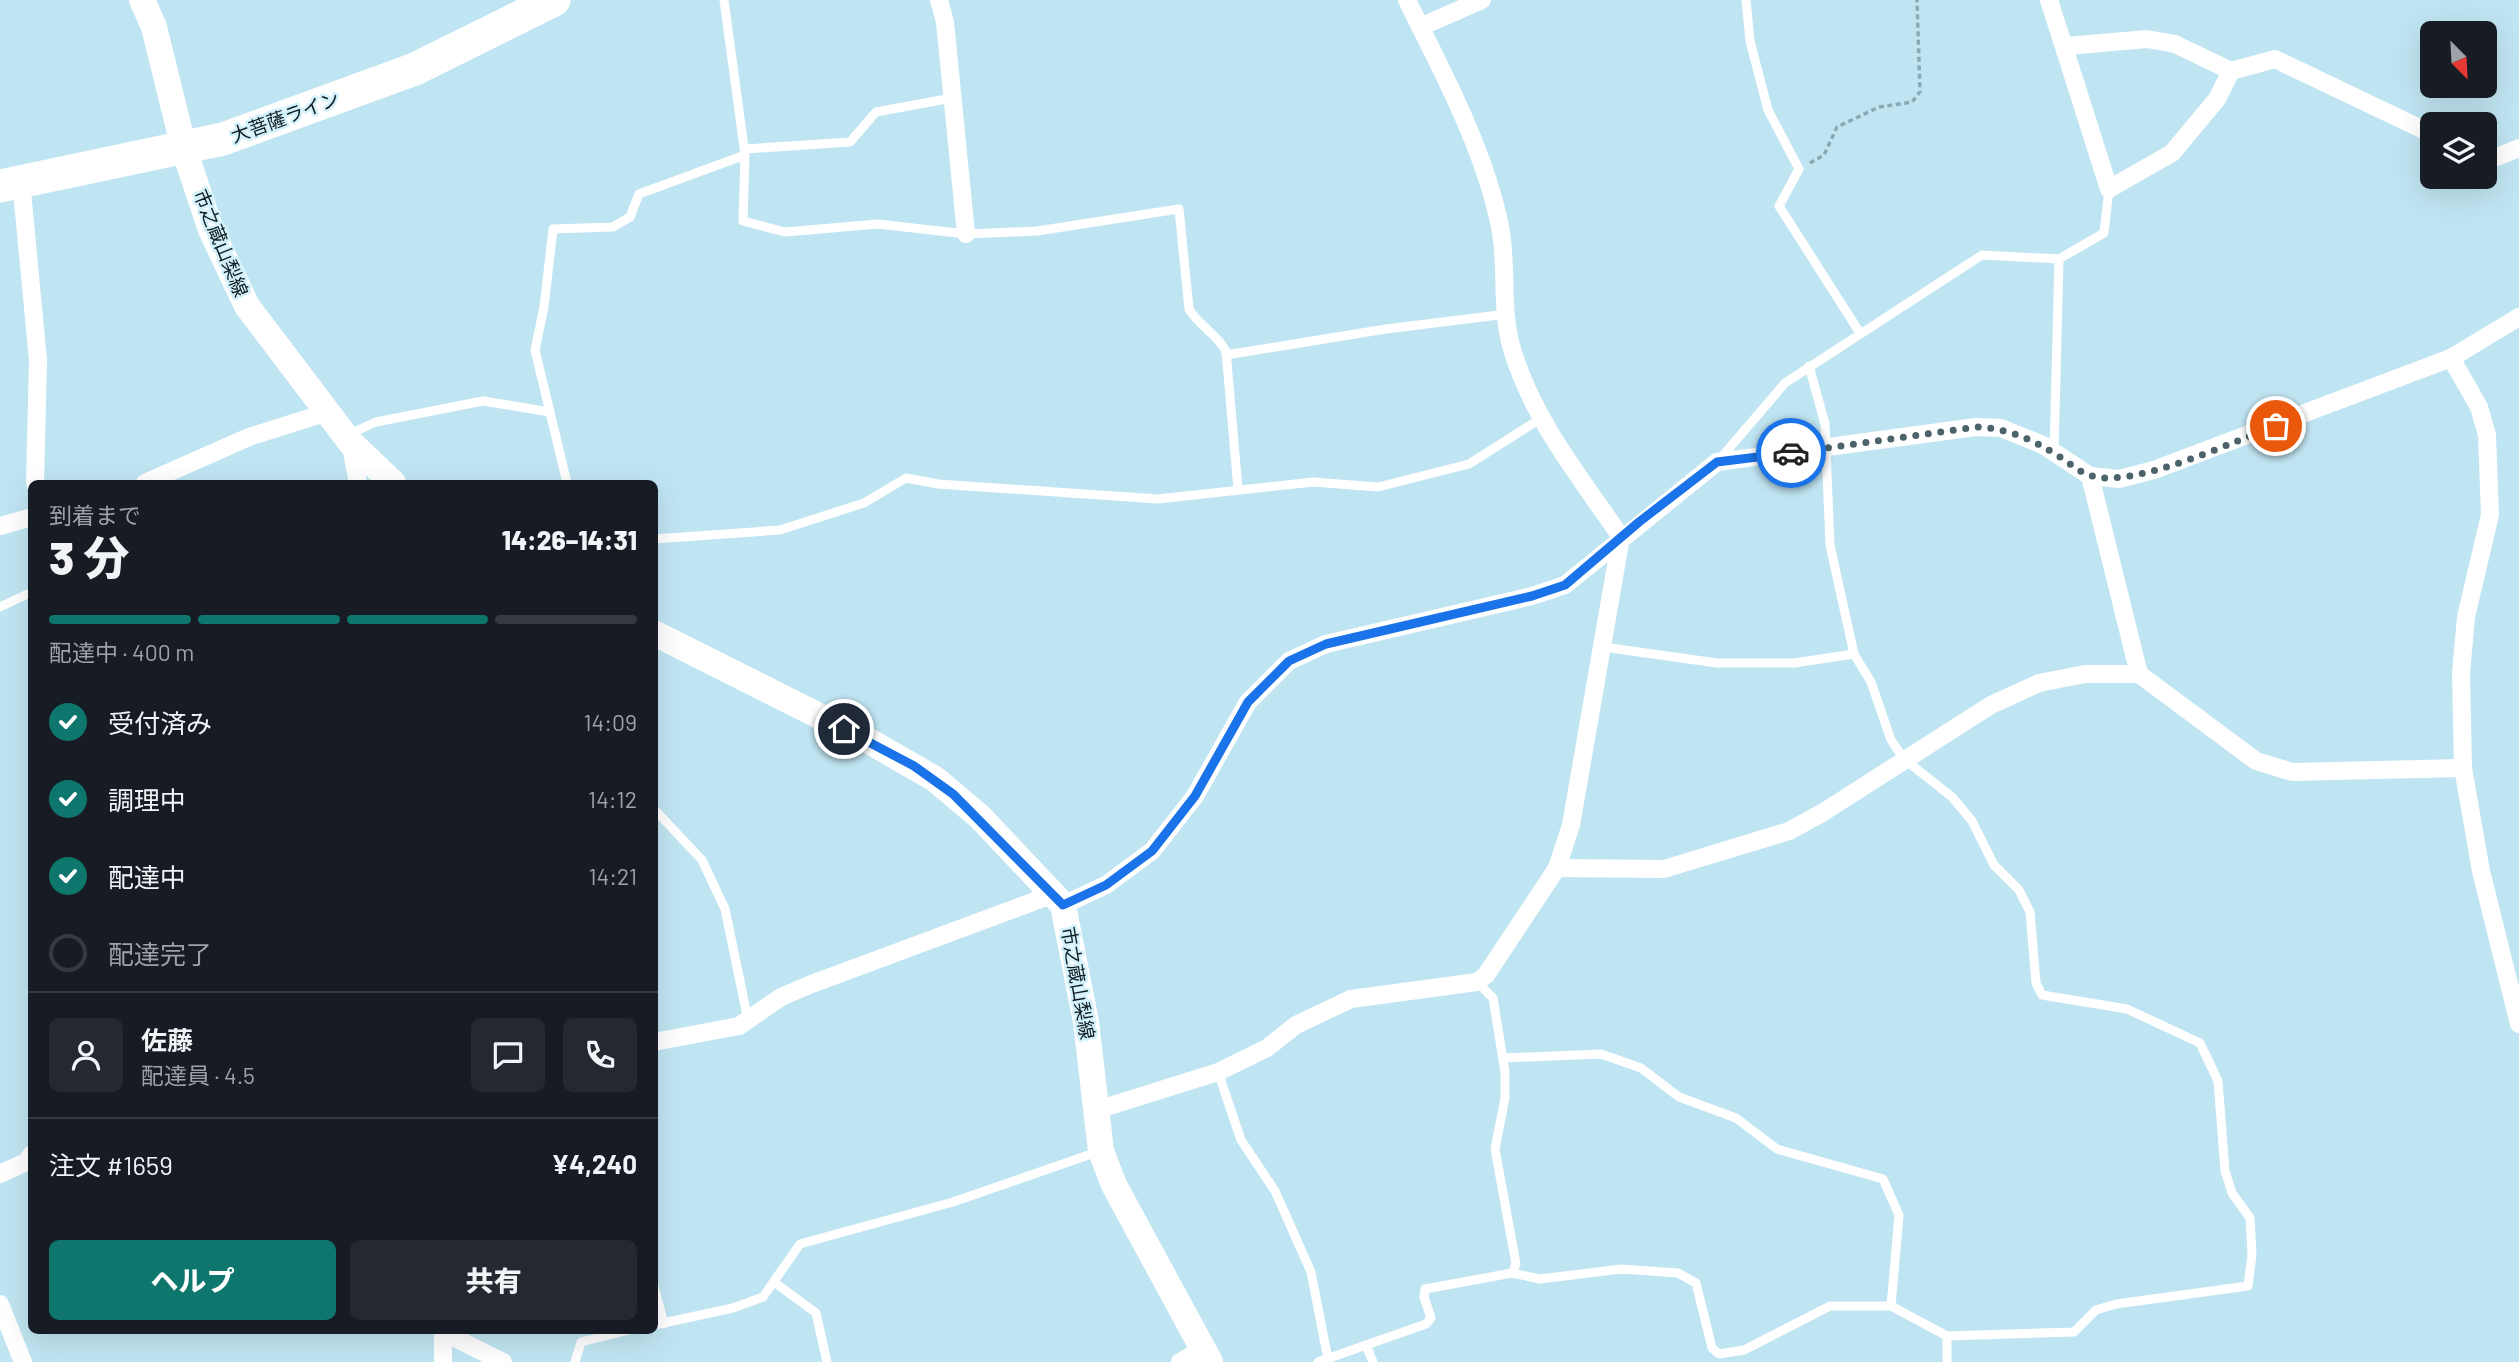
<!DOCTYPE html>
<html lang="ja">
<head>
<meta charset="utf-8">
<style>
  body { margin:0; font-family:Barlow,"Noto Sans JP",sans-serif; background:#242831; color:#f1f3f6; height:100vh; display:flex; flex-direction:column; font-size:26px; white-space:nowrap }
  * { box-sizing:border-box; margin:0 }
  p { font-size:23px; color:#9ea1a6 }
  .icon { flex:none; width:38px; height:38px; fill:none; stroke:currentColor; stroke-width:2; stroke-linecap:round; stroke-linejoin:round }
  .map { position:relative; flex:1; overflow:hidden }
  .drawer { position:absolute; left:28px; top:480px; width:630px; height:854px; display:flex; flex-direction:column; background:#171b24; border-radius:10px; box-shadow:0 7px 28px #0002 }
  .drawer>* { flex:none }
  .needle { width:46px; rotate:156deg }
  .fabs { position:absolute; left:2420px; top:21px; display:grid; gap:14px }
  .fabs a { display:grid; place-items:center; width:77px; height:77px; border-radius:10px; background:#171b24; box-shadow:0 7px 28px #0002; font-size:35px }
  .pin { position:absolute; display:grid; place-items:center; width:60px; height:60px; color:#fff; margin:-30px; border:4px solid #fff; border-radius:50%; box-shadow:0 2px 7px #0007 }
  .courier { position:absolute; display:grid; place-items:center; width:70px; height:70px; margin:-35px; border:5px solid #1a73e8; border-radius:50%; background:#fff; color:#222; box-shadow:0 2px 9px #0007 }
  .headline em { font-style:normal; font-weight:800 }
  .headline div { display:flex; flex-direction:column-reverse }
  .headline { display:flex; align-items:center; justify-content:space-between; height:119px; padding:0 21px }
  h1 { font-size:46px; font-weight:800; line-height:52px }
  .bar { display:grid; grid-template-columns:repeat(4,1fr); gap:10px 7px; align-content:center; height:84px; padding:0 21px }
  .bar i { height:9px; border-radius:5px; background:#363941 }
  .bar .selected { background:#0f766e }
  .bar p { grid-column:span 4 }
  .line { display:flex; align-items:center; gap:18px; padding:0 21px; border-top:2px solid #363941 }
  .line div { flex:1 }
  .round { display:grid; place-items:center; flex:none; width:74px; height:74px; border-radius:10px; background:#242831 }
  ol { padding:0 21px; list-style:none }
  li { display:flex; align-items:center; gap:21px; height:77px }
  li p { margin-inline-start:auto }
  li .icon { padding:7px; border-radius:50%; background:#0f766e; color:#fff; stroke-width:4 }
  li:last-child { color:#9ea1a6 }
  li i { width:38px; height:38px; border:4px solid #363941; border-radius:50% }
  .action { display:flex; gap:14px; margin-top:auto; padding:14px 21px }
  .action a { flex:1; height:80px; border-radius:10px; background:#0f766e; color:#fff; font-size:28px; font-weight:800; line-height:80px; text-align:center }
  .action a+a { background:#242831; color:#f1f3f6 }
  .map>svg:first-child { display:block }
</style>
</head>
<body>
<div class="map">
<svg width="2519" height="1362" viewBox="0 0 2519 1362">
  <rect width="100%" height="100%" fill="#c0e5f2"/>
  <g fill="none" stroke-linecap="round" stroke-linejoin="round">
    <polyline stroke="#8ba9b3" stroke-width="3.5" stroke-dasharray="5 3.5" stroke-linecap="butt" points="1810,163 1824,155 1837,127 1879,107 1912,102 1920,92 1917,0"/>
    <g stroke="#fff" stroke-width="9">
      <path d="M724,0L745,155L743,221L785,232L878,224L966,234L1037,231L1179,209L1189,309C1199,326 1216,333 1226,351L1238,489"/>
      <polyline points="1746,0 1750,41 1768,110 1799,169 1779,206 1860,333"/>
      <polyline points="745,149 850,142 876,112 952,98"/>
      <polyline points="1226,355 1386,329 1507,314"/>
      <polyline points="347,435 376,422 483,401 550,412"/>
      <polyline points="2054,453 2059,259"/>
      <polyline points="1720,459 1785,383 1982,255 2059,259 2104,233 2109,189"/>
      <polyline points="567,483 535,350 544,307 553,229 613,227 630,217 639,194 745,155"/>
      <polyline points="654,539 780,530 864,503 906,478 938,484 1158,499 1313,482 1378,487 1469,464 1540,419"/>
      <polyline points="0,607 32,592"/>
      <polyline points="1603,647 1717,663 1794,663 1854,654"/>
      <polyline points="654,809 702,860 725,909 748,1020"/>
      <polyline points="1503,1058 1601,1054 1641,1068 1679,1097 1736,1118 1777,1149 1883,1179 1899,1215 1891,1306"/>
      <polyline points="1218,1072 1241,1140 1275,1191 1311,1272 1328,1359"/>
      <polyline points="1512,1273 1540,1279 1621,1269 1678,1273 1696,1283 1712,1348 1719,1354 1744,1350 1830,1306 1891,1306 1947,1336 2074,1332 2096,1310 2116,1304 2248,1286 2252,1255 2250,1218 2232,1193 2225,1171 2218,1081 2200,1043 2127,1009 2042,995 2036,983 2030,912 2019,890 1994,865 1972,821 1952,797 1904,759 1891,740 1871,682 1854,654 1830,545 1825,424 1809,366"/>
      <polyline points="774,1282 816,1313 827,1362"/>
      <polyline points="654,1286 664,1324"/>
      <polyline points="654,1325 733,1308 763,1297 800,1244 953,1202 1100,1151"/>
      <polyline points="1366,1345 1373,1362"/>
      <polyline points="575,1362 581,1342 629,1330"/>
      <polyline points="1318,1362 1426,1324 1431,1318 1424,1297 1425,1289 1512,1273 1516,1264 1495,1149 1505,1098 1505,1072 1493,998 1477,982"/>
      <polyline points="1947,1362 1947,1336"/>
    </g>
    <g stroke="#fff" stroke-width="18">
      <polyline points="939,0 945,22 966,234"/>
      <polyline points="2049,0 2109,189 2172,153 2217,99 2231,71 2275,59 2432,134"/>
      <polyline points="1420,27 1482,0"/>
      <polyline points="2067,46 2147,39 2175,44 2231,71"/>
      <polyline points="2485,155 2497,157 2519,148"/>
      <polyline points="21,181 38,360 35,483"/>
      <polyline points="2451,358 2479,407 2487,435 2490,515 2466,617 2461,673 2463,768 2481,871 2519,1024"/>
      <polyline points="350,442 358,483"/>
      <polyline points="2090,476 2139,674"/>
      <polyline points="145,483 249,437 328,412"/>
      <polyline points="0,526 32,517"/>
      <polyline points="1557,868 1664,869 1789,831 1822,813 1991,705 2039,683 2085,674 2139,674 2256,761 2292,772 2463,768"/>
      <polyline points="1063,905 1106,885 1152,851 1195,796 1248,702 1289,661 1326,644 1532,596 1565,585 1717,462 1976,427 2001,428 2043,445 2090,476 2119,479 2154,470 2451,358 2519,317"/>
      <polyline points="654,1042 739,1026 781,997 809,985 1054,894"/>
      <path d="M1097,1110L1218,1072L1267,1048L1296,1025L1351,999L1477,982L1486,975L1557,868L1571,825L1621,537C1580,477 1533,420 1512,349C1500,310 1508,266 1500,227C1485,150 1441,69 1407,0"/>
      <polyline points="0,1174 26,1162 32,1154"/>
      <polyline points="0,1304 23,1362"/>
      <polyline points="447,1330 457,1339 503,1362"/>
      <polyline points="443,1362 443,1330"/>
      <polyline points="1180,1362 1203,1349"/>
    </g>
    <g stroke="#fff" stroke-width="26">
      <polyline points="142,0 154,27 184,149 211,230 247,306 350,442 393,483"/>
      <polyline points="654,633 869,741 935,779 980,817 1063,905 1086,1022 1101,1151 1114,1185 1210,1362"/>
    </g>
    <polyline stroke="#fff" stroke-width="33" points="0,186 223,139 415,69 554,0"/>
  </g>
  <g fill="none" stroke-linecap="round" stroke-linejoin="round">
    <path stroke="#4d636b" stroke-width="7" stroke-dasharray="0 12.6" d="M1791,453L1976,427C2008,428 2034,440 2060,457C2070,463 2081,474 2092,476C2136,488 2231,442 2276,426"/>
    <polyline stroke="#1a73e8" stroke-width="9" points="844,729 914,766 953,794 1063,905 1106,885 1152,851 1195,796 1248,702 1289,661 1326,644 1532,596 1565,585 1639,522 1717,462 1791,453"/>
  </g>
  <g text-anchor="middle" stroke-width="5" stroke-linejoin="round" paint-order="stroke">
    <g font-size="19" fill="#0f1d22" stroke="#d3f1fb">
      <text transform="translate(285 117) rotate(-20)" y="7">大菩薩ライン</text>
      <text transform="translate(221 243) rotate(68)" y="7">市之蔵山梨線</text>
      <text transform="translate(1078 983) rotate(80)" y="7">市之蔵山梨線</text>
    </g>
  </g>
</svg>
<div class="fabs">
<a><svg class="needle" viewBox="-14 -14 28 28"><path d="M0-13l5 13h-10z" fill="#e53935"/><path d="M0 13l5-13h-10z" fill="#9ea1a6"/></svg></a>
<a><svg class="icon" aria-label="layers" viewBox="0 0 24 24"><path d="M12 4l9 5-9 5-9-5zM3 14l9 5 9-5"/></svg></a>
</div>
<div class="pin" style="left:2276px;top:426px;background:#ea580c"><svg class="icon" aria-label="bag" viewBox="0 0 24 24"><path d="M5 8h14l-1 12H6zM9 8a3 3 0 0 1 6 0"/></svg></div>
<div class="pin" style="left:844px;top:729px;background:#1f2937"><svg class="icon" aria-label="home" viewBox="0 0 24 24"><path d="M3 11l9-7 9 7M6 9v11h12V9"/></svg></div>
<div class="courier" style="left:1791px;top:453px"><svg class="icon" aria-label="car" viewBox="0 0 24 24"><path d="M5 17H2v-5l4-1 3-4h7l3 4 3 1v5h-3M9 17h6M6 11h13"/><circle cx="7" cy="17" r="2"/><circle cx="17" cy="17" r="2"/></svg></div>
<section class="drawer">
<div class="headline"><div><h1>3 分</h1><p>到着まで</p></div><em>14:26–14:31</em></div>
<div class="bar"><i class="selected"></i><i class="selected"></i><i class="selected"></i><i></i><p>配達中 · 400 m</p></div>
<ol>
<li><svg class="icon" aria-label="check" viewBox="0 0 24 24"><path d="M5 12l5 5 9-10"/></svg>受付済み<p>14:09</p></li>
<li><svg class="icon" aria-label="check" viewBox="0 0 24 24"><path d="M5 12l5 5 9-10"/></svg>調理中<p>14:12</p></li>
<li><svg class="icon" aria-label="check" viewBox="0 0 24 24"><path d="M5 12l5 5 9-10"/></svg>配達中<p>14:21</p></li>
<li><i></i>配達完了</li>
</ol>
<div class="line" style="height:126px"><a class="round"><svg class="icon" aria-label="person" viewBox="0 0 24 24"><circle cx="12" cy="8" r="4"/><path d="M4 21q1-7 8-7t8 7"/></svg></a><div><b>佐藤</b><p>配達員 · 4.5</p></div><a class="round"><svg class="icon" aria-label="chat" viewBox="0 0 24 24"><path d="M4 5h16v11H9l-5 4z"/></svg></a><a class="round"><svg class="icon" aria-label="phone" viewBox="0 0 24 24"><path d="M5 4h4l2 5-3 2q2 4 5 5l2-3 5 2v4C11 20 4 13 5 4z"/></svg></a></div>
<div class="line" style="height:91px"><div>注文 #1659</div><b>¥4,240</b></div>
<div class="action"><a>ヘルプ</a><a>共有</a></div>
</section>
</div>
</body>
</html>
